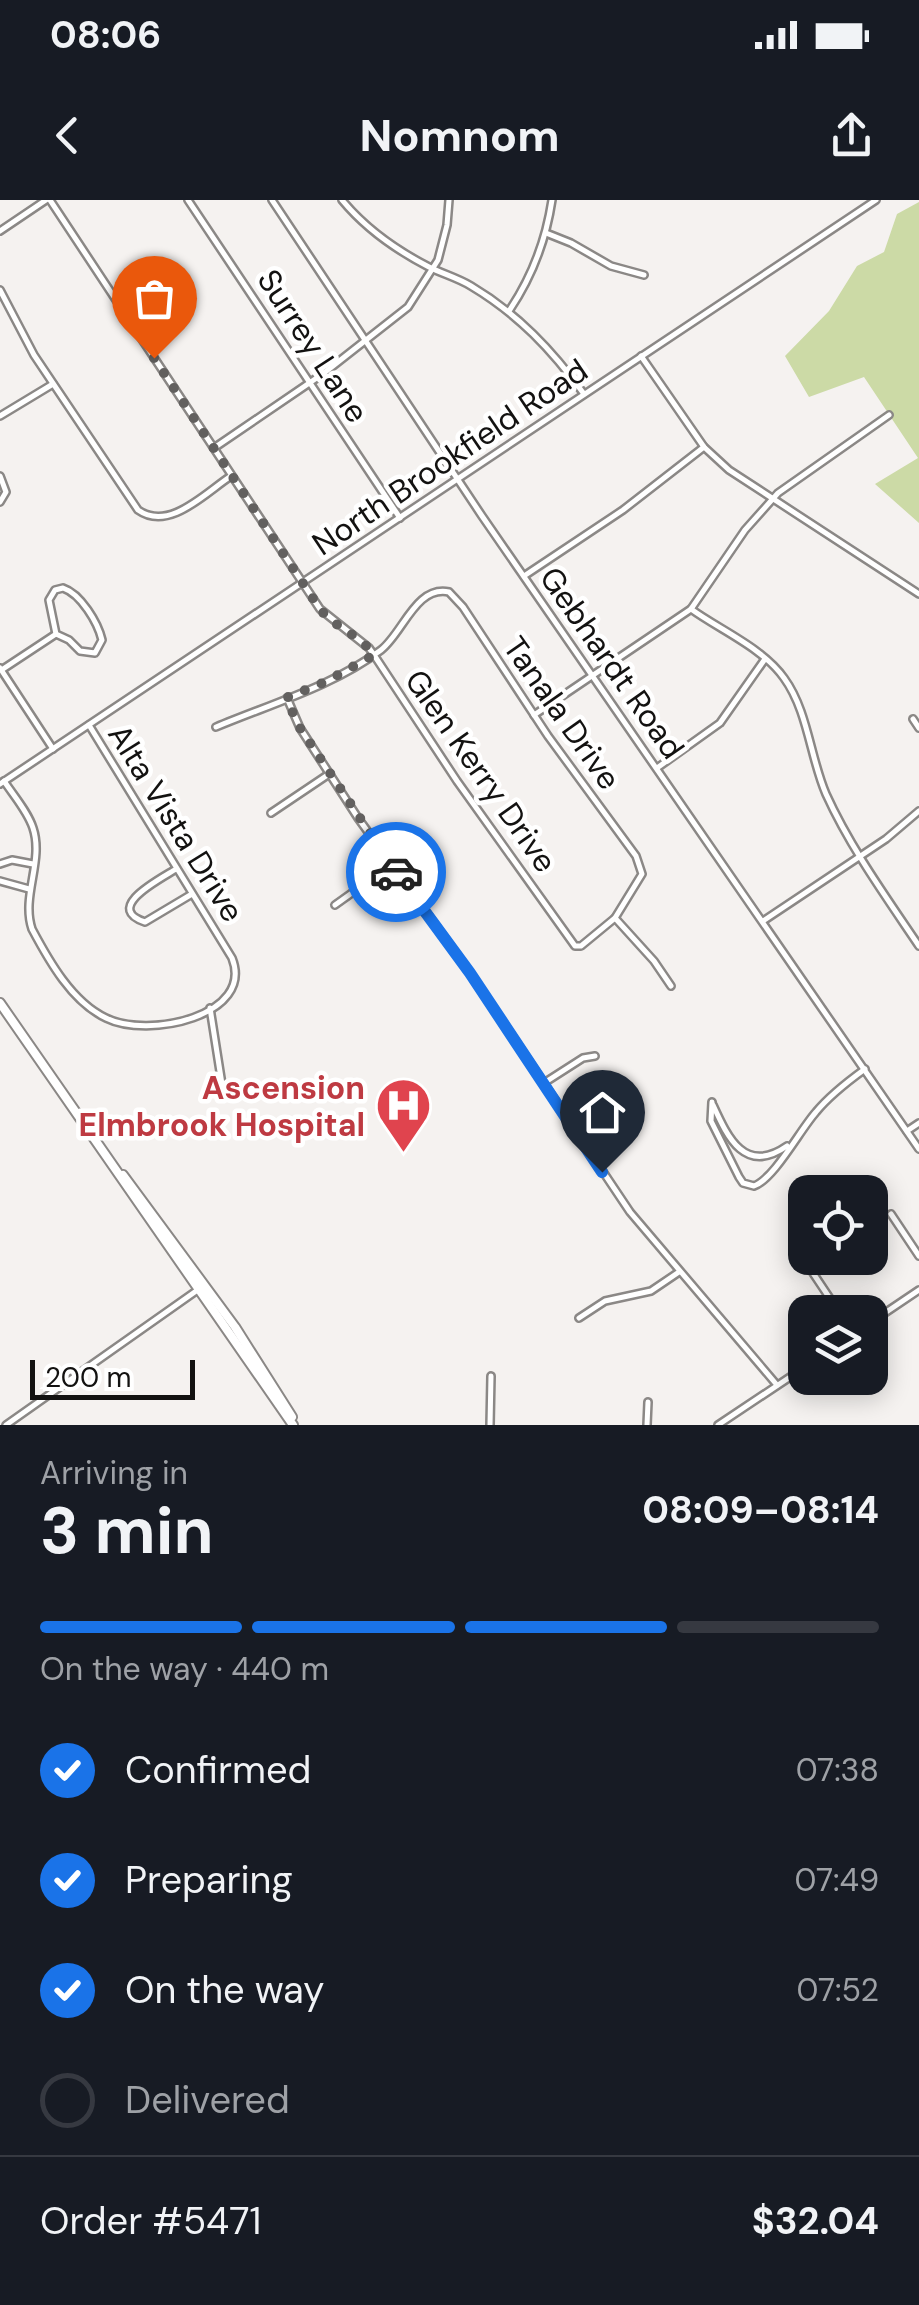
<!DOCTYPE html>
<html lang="en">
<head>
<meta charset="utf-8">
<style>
  body { margin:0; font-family:"DM Sans",sans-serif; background:#242831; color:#f1f3f6; height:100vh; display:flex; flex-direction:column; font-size:38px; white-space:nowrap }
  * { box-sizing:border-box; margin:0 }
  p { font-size:32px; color:#9ea1a6 }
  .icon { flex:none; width:55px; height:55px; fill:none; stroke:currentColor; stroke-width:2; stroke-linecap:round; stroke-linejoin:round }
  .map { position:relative; height:1225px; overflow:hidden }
  .panel { display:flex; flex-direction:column; background:#171b24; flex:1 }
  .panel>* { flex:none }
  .tools { position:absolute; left:788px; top:975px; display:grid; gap:20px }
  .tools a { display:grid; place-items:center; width:100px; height:100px; border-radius:20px; background:#171b24; box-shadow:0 5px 25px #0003; font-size:50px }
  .scale { position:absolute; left:30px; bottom:25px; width:165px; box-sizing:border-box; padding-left:10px; border:5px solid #131211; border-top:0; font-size:28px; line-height:35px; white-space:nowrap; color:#131211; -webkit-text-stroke:8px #fff; paint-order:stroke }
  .pin { position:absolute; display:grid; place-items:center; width:85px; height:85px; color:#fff; margin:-102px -42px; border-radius:50% 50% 50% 0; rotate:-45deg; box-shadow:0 0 10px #0007 }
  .pin .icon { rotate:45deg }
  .courier { position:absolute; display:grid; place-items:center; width:100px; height:100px; margin:-50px; border:8px solid #1a73e8; border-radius:50%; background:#fff; color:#222; box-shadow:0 2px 12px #0007 }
  .summary em { font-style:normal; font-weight:700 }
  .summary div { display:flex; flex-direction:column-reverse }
  .summary { display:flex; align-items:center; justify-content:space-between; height:170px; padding:0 40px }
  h1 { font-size:65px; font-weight:700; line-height:75px }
  .bar { display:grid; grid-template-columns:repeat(4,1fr); gap:15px 10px; align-content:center; height:120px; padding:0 40px }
  .bar i { height:12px; border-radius:8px; background:#363941 }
  .bar .selected { background:#1a73e8 }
  .bar p { grid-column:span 4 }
  .line { display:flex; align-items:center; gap:25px; padding:0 40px; border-top:2px solid #363941 }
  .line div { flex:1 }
  ol { padding:0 40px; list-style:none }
  li { display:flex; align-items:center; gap:30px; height:110px }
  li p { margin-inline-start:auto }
  li .icon { padding:10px; border-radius:50%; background:#1a73e8; color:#fff; stroke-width:4 }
  li:last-child { color:#9ea1a6 }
  li i { width:55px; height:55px; border:5px solid #363941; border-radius:50% }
  .status { display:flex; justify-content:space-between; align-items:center; height:70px; padding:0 50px; background:#171b24; direction:ltr }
  .status svg { height:28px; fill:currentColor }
  header { display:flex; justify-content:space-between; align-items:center; height:130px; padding:0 40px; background:#171b24; font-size:45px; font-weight:700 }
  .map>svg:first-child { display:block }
</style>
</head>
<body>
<div class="status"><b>08:06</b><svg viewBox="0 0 49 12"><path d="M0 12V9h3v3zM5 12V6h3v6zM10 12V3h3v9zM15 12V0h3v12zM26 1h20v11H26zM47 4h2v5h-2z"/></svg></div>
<header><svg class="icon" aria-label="back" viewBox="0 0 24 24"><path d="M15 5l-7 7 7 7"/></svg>Nomnom<svg class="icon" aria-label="share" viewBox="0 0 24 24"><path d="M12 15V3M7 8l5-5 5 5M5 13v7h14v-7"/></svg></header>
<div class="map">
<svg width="919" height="1225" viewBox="0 0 919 1225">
  <rect width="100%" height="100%" fill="#f5f2f0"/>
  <polygon fill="#ccdaa6" points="919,2 919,323 875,284 918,258 864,177 809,197 785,156 829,111 857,66 884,52 897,14"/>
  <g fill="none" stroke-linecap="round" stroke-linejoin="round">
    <defs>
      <g id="minor">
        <path d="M50,0L320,409L369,448L374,455L457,581L575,746H581L615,718L642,674L636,656L548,536L463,407L449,392C416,385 403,433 381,450C333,486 271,504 216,527"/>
        <polyline points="188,0 400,318"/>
        <polyline points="272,0 482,316 919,949"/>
        <path d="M342,0C366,29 396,50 429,67C443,74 458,78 471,86C518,114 552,150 584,194"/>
        <polyline points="0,31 46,0"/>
        <polyline points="546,33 571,43 611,66 644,75"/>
        <path d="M0,90L34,155L138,310C169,332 205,293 231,276"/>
        <path d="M509,111C532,77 546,40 552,0"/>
        <polyline points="641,156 704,247 729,270 919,394"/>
        <polyline points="0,216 53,184"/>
        <polyline points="214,248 324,173 408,107 438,60 447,25 449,0"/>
        <polyline points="0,276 6,292 0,302"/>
        <polyline points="524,376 623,310 704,247"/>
        <path d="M63,388C81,394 98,423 102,440L95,453L80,451L69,440L56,434L49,400L55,390Z"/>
        <path d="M691,409C720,430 763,448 784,478C808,511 810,557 826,594C850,647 886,697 919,746"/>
        <polyline points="0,468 53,549"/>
        <polyline points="3,469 56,434"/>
        <polyline points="287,498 300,528 358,618 470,773 630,1012 777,1185"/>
        <polyline points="534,515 691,409 745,330 778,293 889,215"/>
        <polyline points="913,519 919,528"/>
        <polyline points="657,568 720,523 765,459"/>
        <path d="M4,581C14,596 28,612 33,628C44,661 21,696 32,729C49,761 72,802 106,818C148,839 255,816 232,758L89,525"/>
        <polyline points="0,584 876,0"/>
        <polyline points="271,613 329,574"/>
        <polyline points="0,664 12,660 33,664"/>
        <path d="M176,669C162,678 102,708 145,722L192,694"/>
        <polyline points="0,681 29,689"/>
        <polyline points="335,705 391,665"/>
        <polyline points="615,718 654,761 671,786"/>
        <polyline points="763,721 886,639 919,611"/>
        <polyline points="210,808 224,897"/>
        <polyline points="544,883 583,858 595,856"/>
        <path d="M712,902L711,921L739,977L743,983L754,986C774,979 800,930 816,912C830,895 847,882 865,869"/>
        <path d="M713,905C728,938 745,975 787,946"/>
        <polyline points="907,931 919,923"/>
        <polyline points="891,1014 919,1056"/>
        <polyline points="811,1070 839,1112"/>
        <polyline points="579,1118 605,1101 651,1091 679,1072"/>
        <polyline points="870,1123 919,1090"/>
        <polyline points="6,1225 199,1089"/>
        <polyline points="490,1225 491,1176"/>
        <polyline points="647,1225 648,1202"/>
        <polyline points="718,1225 805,1167"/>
      </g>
      <g id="major">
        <polyline points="0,803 293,1225"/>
        <polyline points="123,975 235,1127 292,1217"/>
      </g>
    </defs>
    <use href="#minor" stroke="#8b8886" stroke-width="10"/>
    <use href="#major" stroke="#8b8886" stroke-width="12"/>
    <use href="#minor" stroke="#fff" stroke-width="5"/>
    <use href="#major" stroke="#fff" stroke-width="8"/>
  </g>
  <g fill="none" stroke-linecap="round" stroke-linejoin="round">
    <path stroke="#62605f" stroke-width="10" stroke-dasharray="0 18" d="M154,158L320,409C335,428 359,434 374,455L325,482L286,498L300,528L396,672"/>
    <polyline stroke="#1a73e8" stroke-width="12" points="396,672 470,773 602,972"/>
  </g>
  <defs>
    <symbol id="hospital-pin" viewBox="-11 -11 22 30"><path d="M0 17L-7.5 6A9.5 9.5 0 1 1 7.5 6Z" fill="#e0444e" stroke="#fff"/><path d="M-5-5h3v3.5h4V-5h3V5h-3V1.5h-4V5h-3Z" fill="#fff"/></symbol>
  </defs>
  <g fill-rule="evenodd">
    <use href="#hospital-pin" x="372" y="874" width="63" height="86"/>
  </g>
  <g text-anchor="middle" stroke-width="9" stroke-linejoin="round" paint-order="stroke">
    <g font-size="32" fill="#131211" stroke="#fff">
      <text transform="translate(313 146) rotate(57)" y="11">Surrey Lane</text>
      <text transform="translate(450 257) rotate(-34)" y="11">North Brookfield Road</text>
      <text transform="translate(612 463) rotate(55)" y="11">Gebhardt Road</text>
      <text transform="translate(562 513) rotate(55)" y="11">Tanala Drive</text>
      <text transform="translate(481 571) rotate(55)" y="11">Glen Kerry Drive</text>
      <text transform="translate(176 623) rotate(58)" y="11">Alta Vista Drive</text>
    </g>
    <g font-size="32" font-weight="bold" fill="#be3a42" stroke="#fff" text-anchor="end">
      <text x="365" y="899">Ascension<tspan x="365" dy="37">Elmbrook Hospital</tspan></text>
    </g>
  </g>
</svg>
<div class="tools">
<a><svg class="icon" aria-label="locate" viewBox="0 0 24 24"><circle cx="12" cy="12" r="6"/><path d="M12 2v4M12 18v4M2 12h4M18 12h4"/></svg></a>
<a><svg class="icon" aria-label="layers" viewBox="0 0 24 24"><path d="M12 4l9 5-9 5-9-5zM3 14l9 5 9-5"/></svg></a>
</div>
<div class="scale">200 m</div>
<div class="pin" style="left:154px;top:158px;background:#ea580c"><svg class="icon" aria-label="bag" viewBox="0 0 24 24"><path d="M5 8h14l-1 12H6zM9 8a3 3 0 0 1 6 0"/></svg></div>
<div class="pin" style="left:602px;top:972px;background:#1f2937"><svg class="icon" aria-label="home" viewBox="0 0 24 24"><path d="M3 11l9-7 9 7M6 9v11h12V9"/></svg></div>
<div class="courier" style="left:396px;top:672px"><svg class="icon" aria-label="car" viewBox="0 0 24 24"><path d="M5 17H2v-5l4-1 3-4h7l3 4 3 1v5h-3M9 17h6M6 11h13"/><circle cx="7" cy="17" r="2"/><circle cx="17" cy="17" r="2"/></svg></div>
</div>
<section class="panel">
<div class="summary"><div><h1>3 min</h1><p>Arriving in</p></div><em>08:09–08:14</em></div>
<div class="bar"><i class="selected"></i><i class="selected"></i><i class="selected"></i><i></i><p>On the way · 440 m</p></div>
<ol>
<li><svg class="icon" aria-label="check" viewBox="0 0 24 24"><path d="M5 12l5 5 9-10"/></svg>Confirmed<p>07:38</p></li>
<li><svg class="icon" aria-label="check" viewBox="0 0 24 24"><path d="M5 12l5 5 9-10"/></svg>Preparing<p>07:49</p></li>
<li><svg class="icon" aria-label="check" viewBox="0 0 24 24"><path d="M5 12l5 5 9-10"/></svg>On the way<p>07:52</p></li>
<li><i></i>Delivered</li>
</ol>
<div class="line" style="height:130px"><div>Order #5471</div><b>$32.04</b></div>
</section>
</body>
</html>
